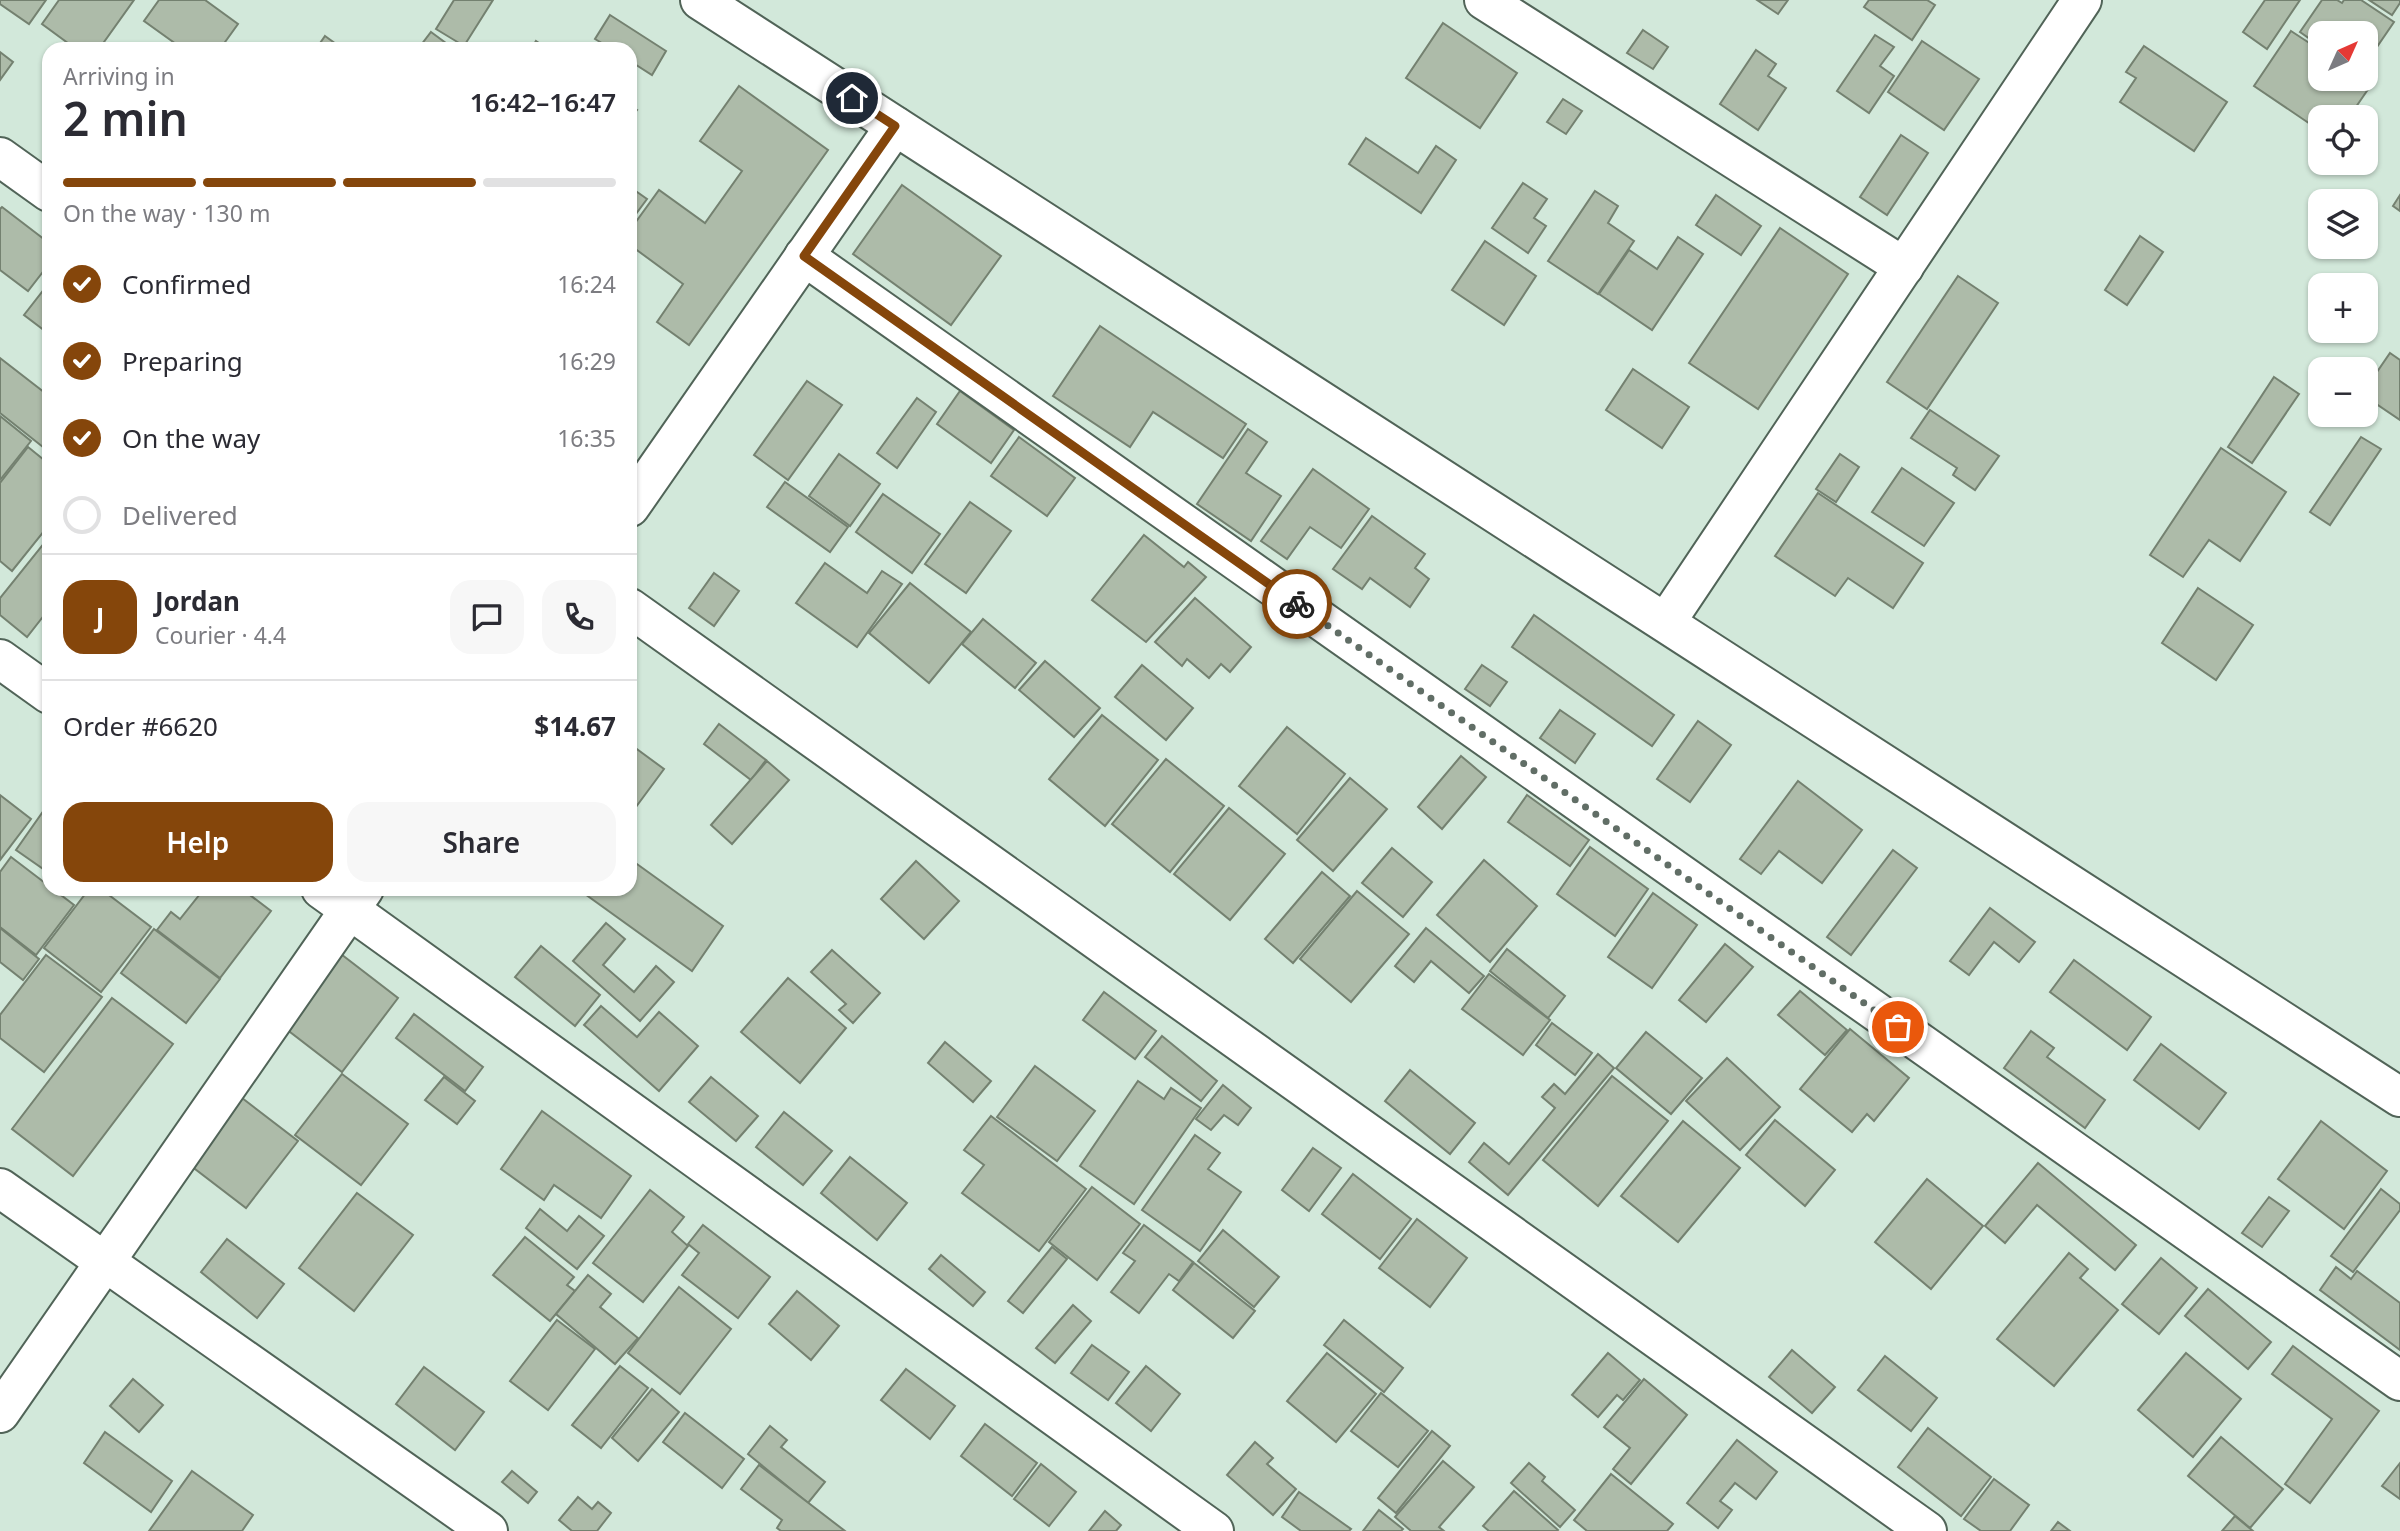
<!DOCTYPE html>
<html lang="en">
<head>
<meta charset="utf-8">
<style>
  body { margin:0; font-family:"Noto Sans",sans-serif; background:#f7f7f7; color:#2b2b33; height:100vh; display:flex; flex-direction:column; font-size:26px; white-space:nowrap }
  * { box-sizing:border-box; margin:0 }
  p { font-size:23px; color:#7c7c81 }
  .icon { flex:none; width:38px; height:38px; fill:none; stroke:currentColor; stroke-width:2; stroke-linecap:round; stroke-linejoin:round }
  .map { position:relative; flex:1; overflow:hidden }
  .panel { position:absolute; left:42px; top:42px; width:595px; height:854px; display:flex; flex-direction:column; background:#fff; border-radius:21px; box-shadow:0 2px 5px #0004 }
  .panel>* { flex:none }
  .needle { width:46px; rotate:45deg }
  .buttons { position:absolute; left:2308px; top:21px; display:grid; gap:14px }
  .buttons a { display:grid; place-items:center; width:70px; height:70px; border-radius:14px; background:#fff; box-shadow:0 2px 5px #0004; font-size:35px }
  .pin { position:absolute; display:grid; place-items:center; width:60px; height:60px; color:#fff; margin:-30px; border:4px solid #fff; border-radius:50%; box-shadow:0 2px 7px #0007 }
  .courier { position:absolute; display:grid; place-items:center; width:70px; height:70px; margin:-35px; border:5px solid #85460b; border-radius:50%; background:#fff; color:#222; box-shadow:0 2px 9px #0007 }
  .overview em { font-style:normal; font-weight:600 }
  .overview div { display:flex; flex-direction:column-reverse }
  .overview { display:flex; align-items:center; justify-content:space-between; height:119px; padding:0 21px }
  h1 { font-size:46px; font-weight:600; line-height:52px }
  .bar { display:grid; grid-template-columns:repeat(4,1fr); gap:10px 7px; align-content:center; height:84px; padding:0 21px }
  .bar i { height:9px; border-radius:5px; background:#e1e1e2 }
  .bar .on { background:#85460b }
  .bar p { grid-column:span 4 }
  .line { display:flex; align-items:center; gap:18px; padding:0 21px; border-top:2px solid #e1e1e2 }
  .line div { flex:1 }
  .round { display:grid; place-items:center; flex:none; width:74px; height:74px; border-radius:21px; background:#f7f7f7 }
  ol { padding:0 21px; list-style:none }
  li { display:flex; align-items:center; gap:21px; height:77px }
  li p { margin-inline-start:auto }
  li .icon { padding:7px; border-radius:50%; background:#85460b; color:#fff; stroke-width:4 }
  li:last-child { color:#7c7c81 }
  li i { width:38px; height:38px; border:4px solid #e1e1e2; border-radius:50% }
  .button { display:flex; gap:14px; margin-top:auto; padding:14px 21px }
  .button a { flex:1; height:80px; border-radius:21px; background:#85460b; color:#fff; font-size:28px; font-weight:600; line-height:80px; text-align:center }
  .button a+a { background:#f7f7f7; color:#2b2b33 }
  .map>svg:first-child { display:block }
</style>
</head>
<body>
<div class="map">
<svg width="2400" height="1531" viewBox="0 0 2400 1531">
  <rect width="100%" height="100%" fill="#d2e8da"/>
  <g fill="#adbba9" stroke="#748170" stroke-width="2">
    <polygon points="0,0 46,0 29,24 0,4"/>
    <polygon points="59,0 134,0 99,49 76,49 42,24"/>
    <polygon points="159,0 205,0 238,24 220,49 183,49 144,21"/>
    <polygon points="454,0 493,0 464,46 436,29"/>
    <polygon points="1757,0 1788,0 1778,14"/>
    <polygon points="1869,0 1927,0 1935,5 1912,40 1864,7"/>
    <polygon points="2265,0 2300,0 2267,49 2243,32"/>
    <polygon points="2322,0 2337,0 2342,3 2344,0 2361,0 2394,22 2366,63 2366,33 2320,33 2320,46 2300,32"/>
    <polygon points="2369,0 2400,0 2400,3 2392,15"/>
    <polygon points="610,15 666,51 652,75 630,61 630,49 612,49 595,39"/>
    <polygon points="1443,23 1517,73 1480,128 1406,78"/>
    <polygon points="1643,30 1668,47 1653,69 1627,53"/>
    <polygon points="2291,31 2320,50 2320,79 2363,79 2371,85 2349,117 2344,117 2332,110 2327,117 2320,117 2319,130 2254,86"/>
    <polygon points="431,32 454,49 418,49"/>
    <polygon points="1875,35 1894,47 1880,66 1894,76 1869,113 1837,91"/>
    <polygon points="325,36 343,49 316,49"/>
    <polygon points="536,41 548,49 531,49"/>
    <polygon points="1922,41 1979,79 1944,130 1888,92"/>
    <polygon points="2144,46 2227,102 2194,151 2120,102 2136,78 2126,72"/>
    <polygon points="1756,50 1776,64 1768,76 1786,88 1758,130 1720,104"/>
    <polygon points="0,52 13,62 0,80"/>
    <polygon points="739,86 828,150 689,345 657,322 683,284 630,245 630,230 659,190 705,223 742,171 700,141"/>
    <polygon points="1563,99 1582,111 1566,134 1547,122"/>
    <polygon points="630,105 637,110 630,119"/>
    <polygon points="1901,135 1928,153 1887,215 1860,197"/>
    <polygon points="1366,138 1418,173 1436,146 1456,160 1421,213 1349,164"/>
    <polygon points="1523,183 1547,199 1534,218 1546,226 1528,253 1492,228"/>
    <polygon points="902,185 1001,256 951,325 853,254"/>
    <polygon points="630,187 647,199 630,222"/>
    <polygon points="1595,191 1618,206 1608,223 1634,241 1598,294 1548,261"/>
    <polygon points="1716,195 1761,226 1741,255 1696,225"/>
    <polygon points="2400,195 2400,211 2393,206"/>
    <polygon points="2,207 49,243 49,264 28,291 0,270 0,209"/>
    <polygon points="1780,228 1848,274 1758,409 1689,363"/>
    <polygon points="2140,236 2163,252 2127,305 2105,290"/>
    <polygon points="1678,237 1703,254 1652,330 1599,294 1629,250 1657,269"/>
    <polygon points="1485,241 1536,276 1504,325 1452,290"/>
    <polygon points="1958,276 1998,303 1927,409 1887,382"/>
    <polygon points="49,283 49,334 24,315"/>
    <polygon points="1100,326 1246,424 1223,458 1153,412 1130,447 1053,396"/>
    <polygon points="2390,353 2400,360 2400,420 2366,397 2366,388"/>
    <polygon points="0,358 49,396 48,451 0,413"/>
    <polygon points="1633,369 1689,407 1662,448 1606,410"/>
    <polygon points="2274,377 2299,394 2252,463 2228,447"/>
    <polygon points="807,381 842,405 788,480 754,455"/>
    <polygon points="960,391 1014,430 991,463 937,424"/>
    <polygon points="917,398 936,412 897,468 877,453"/>
    <polygon points="1930,410 1999,456 1975,490 1953,475 1957,468 1911,438"/>
    <polygon points="0,416 31,441 0,480"/>
    <polygon points="1248,429 1267,442 1246,473 1281,496 1251,541 1197,504"/>
    <polygon points="1019,437 1075,478 1047,516 991,476"/>
    <polygon points="2361,437 2381,449 2330,525 2310,512"/>
    <polygon points="28,447 49,464 49,525 12,571 0,561 0,483"/>
    <polygon points="2221,448 2286,492 2240,561 2209,540 2183,577 2150,555"/>
    <polygon points="839,454 880,484 850,526 809,496"/>
    <polygon points="1840,454 1859,467 1836,502 1816,489"/>
    <polygon points="1902,468 1954,503 1924,546 1872,512"/>
    <polygon points="1313,469 1369,509 1341,548 1310,527 1287,559 1261,541"/>
    <polygon points="785,482 848,527 830,552 767,507"/>
    <polygon points="1818,493 1923,563 1893,608 1848,578 1835,596 1775,556"/>
    <polygon points="883,494 940,534 912,573 856,532"/>
    <polygon points="970,502 1011,531 966,593 925,564"/>
    <polygon points="1372,516 1425,554 1415,568 1429,579 1410,607 1370,578 1362,589 1333,569"/>
    <polygon points="1144,535 1184,567 1188,562 1206,577 1146,642 1092,600"/>
    <polygon points="49,537 49,609 27,637 0,615 0,598"/>
    <polygon points="825,563 867,593 882,571 902,584 857,647 796,603"/>
    <polygon points="714,573 739,591 714,626 689,608"/>
    <polygon points="910,583 971,632 929,683 869,633"/>
    <polygon points="2198,588 2253,625 2216,680 2162,643"/>
    <polygon points="1195,598 1251,647 1230,672 1221,664 1209,678 1187,659 1182,666 1155,642"/>
    <polygon points="1534,615 1674,715 1652,746 1512,647"/>
    <polygon points="983,619 1036,663 1015,688 962,644"/>
    <polygon points="1045,661 1100,708 1074,737 1019,690"/>
    <polygon points="1142,665 1193,708 1166,740 1115,697"/>
    <polygon points="1482,665 1507,682 1490,706 1465,689"/>
    <polygon points="1560,710 1595,734 1575,763 1540,738"/>
    <polygon points="1102,715 1158,760 1105,826 1049,779"/>
    <polygon points="1698,721 1731,745 1690,802 1657,779"/>
    <polygon points="719,724 766,760 751,780 704,744"/>
    <polygon points="1287,727 1345,774 1297,834 1239,786"/>
    <polygon points="630,744 664,769 630,815"/>
    <polygon points="1461,756 1486,777 1442,829 1418,807"/>
    <polygon points="1166,759 1224,806 1170,872 1112,824"/>
    <polygon points="767,761 789,780 732,844 711,825"/>
    <polygon points="1350,778 1387,809 1333,871 1297,840"/>
    <polygon points="1798,781 1862,830 1822,883 1779,851 1761,874 1740,859"/>
    <polygon points="0,795 31,819 0,860"/>
    <polygon points="1527,795 1589,840 1570,866 1508,822"/>
    <polygon points="49,803 49,873 16,850"/>
    <polygon points="1229,808 1285,854 1230,920 1174,874"/>
    <polygon points="1590,847 1648,889 1615,936 1557,894"/>
    <polygon points="1392,848 1432,882 1403,917 1362,883"/>
    <polygon points="1893,850 1917,868 1851,955 1827,937"/>
    <polygon points="11,857 49,886 49,889 53,889 74,905 36,955 0,927 0,872"/>
    <polygon points="630,859 723,926 692,971 578,889 630,889"/>
    <polygon points="1484,860 1537,906 1490,962 1437,915"/>
    <polygon points="916,861 959,901 924,939 881,899"/>
    <polygon points="1322,872 1350,896 1293,963 1265,939"/>
    <polygon points="89,889 101,889 151,927 101,992 44,948"/>
    <polygon points="204,889 242,889 271,911 220,978 157,930 171,912 180,919"/>
    <polygon points="1357,891 1409,934 1351,1002 1300,959"/>
    <polygon points="1653,893 1697,925 1652,988 1608,957"/>
    <polygon points="1990,908 2035,942 2019,962 1994,942 1969,975 1950,961"/>
    <polygon points="606,923 625,939 603,965 634,992 656,966 674,982 640,1021 573,961"/>
    <polygon points="0,928 39,959 23,980 0,962"/>
    <polygon points="1426,928 1484,976 1469,993 1431,961 1414,982 1395,966"/>
    <polygon points="154,929 220,979 186,1023 121,973"/>
    <polygon points="1725,944 1753,967 1706,1022 1679,1000"/>
    <polygon points="541,946 600,995 575,1026 515,977"/>
    <polygon points="1507,949 1565,996 1548,1018 1490,971"/>
    <polygon points="832,950 880,993 853,1023 839,1010 846,1004 811,972"/>
    <polygon points="337,951 398,998 342,1072 281,1025"/>
    <polygon points="46,955 102,997 44,1072 0,1038 0,1015"/>
    <polygon points="2074,960 2151,1017 2127,1050 2050,992"/>
    <polygon points="1489,974 1550,1020 1523,1055 1462,1009"/>
    <polygon points="788,978 846,1028 800,1083 741,1032"/>
    <polygon points="1800,991 1847,1030 1825,1055 1778,1015"/>
    <polygon points="1104,992 1156,1031 1135,1059 1083,1020"/>
    <polygon points="112,998 173,1044 73,1176 12,1129"/>
    <polygon points="601,1006 637,1037 659,1012 698,1046 659,1091 584,1025"/>
    <polygon points="414,1014 483,1067 465,1091 396,1038"/>
    <polygon points="1552,1023 1592,1053 1575,1075 1536,1045"/>
    <polygon points="1850,1029 1909,1078 1874,1121 1867,1114 1852,1132 1800,1089"/>
    <polygon points="2031,1031 2054,1048 2047,1057 2105,1100 2085,1128 2004,1068"/>
    <polygon points="1646,1032 1702,1078 1671,1114 1616,1068"/>
    <polygon points="1162,1036 1217,1081 1201,1101 1145,1057"/>
    <polygon points="945,1042 991,1081 973,1102 928,1063"/>
    <polygon points="2161,1044 2226,1093 2199,1129 2134,1080"/>
    <polygon points="1598,1054 1614,1068 1508,1195 1469,1162 1484,1143 1509,1164 1555,1108 1542,1097 1554,1084 1565,1094"/>
    <polygon points="1727,1058 1780,1107 1740,1150 1686,1101"/>
    <polygon points="1035,1066 1095,1111 1057,1161 997,1117"/>
    <polygon points="1410,1070 1475,1123 1450,1154 1385,1101"/>
    <polygon points="342,1074 408,1124 361,1185 295,1135"/>
    <polygon points="1612,1076 1668,1121 1598,1206 1543,1160"/>
    <polygon points="444,1077 475,1101 457,1124 425,1100"/>
    <polygon points="711,1077 758,1116 736,1141 689,1102"/>
    <polygon points="1138,1081 1164,1099 1171,1088 1201,1108 1134,1204 1080,1166"/>
    <polygon points="1223,1085 1251,1108 1238,1125 1224,1115 1211,1130 1196,1119"/>
    <polygon points="233,1091 298,1141 246,1208 182,1159"/>
    <polygon points="542,1111 631,1176 601,1218 554,1185 544,1200 501,1169"/>
    <polygon points="784,1112 832,1151 803,1185 756,1147"/>
    <polygon points="991,1116 1086,1189 1039,1251 962,1193 984,1165 964,1150"/>
    <polygon points="1775,1120 1835,1170 1805,1206 1746,1155"/>
    <polygon points="1683,1121 1740,1168 1678,1242 1621,1196"/>
    <polygon points="2321,1121 2387,1171 2344,1229 2278,1179"/>
    <polygon points="1195,1135 1220,1153 1208,1169 1241,1192 1200,1251 1142,1210"/>
    <polygon points="1313,1148 1341,1168 1309,1211 1282,1190"/>
    <polygon points="850,1157 907,1203 877,1240 821,1193"/>
    <polygon points="2038,1163 2136,1245 2115,1270 2037,1205 2005,1243 1985,1226"/>
    <polygon points="1353,1174 1411,1219 1380,1259 1322,1214"/>
    <polygon points="1927,1179 1983,1226 1931,1289 1875,1242"/>
    <polygon points="1092,1187 1140,1224 1097,1280 1049,1242"/>
    <polygon points="2381,1189 2400,1204 2400,1210 2353,1272 2331,1256"/>
    <polygon points="650,1190 684,1217 672,1232 688,1246 643,1302 593,1263"/>
    <polygon points="357,1193 413,1235 354,1311 299,1268"/>
    <polygon points="2269,1197 2289,1211 2262,1247 2242,1233"/>
    <polygon points="540,1209 567,1231 579,1216 604,1236 577,1269 526,1228"/>
    <polygon points="1417,1219 1467,1258 1430,1307 1379,1268"/>
    <polygon points="703,1225 770,1277 738,1318 682,1275 699,1253 688,1244"/>
    <polygon points="1144,1225 1193,1262 1179,1281 1169,1274 1139,1313 1111,1292 1135,1261 1123,1253"/>
    <polygon points="1223,1230 1279,1277 1254,1307 1198,1261"/>
    <polygon points="525,1237 574,1277 567,1285 575,1291 550,1321 493,1275"/>
    <polygon points="227,1239 284,1284 257,1318 201,1272"/>
    <polygon points="1052,1247 1067,1259 1023,1313 1008,1301"/>
    <polygon points="2069,1253 2088,1269 2080,1278 2118,1310 2054,1386 1997,1339"/>
    <polygon points="941,1255 985,1292 973,1306 929,1269"/>
    <polygon points="2161,1258 2197,1288 2159,1334 2122,1304"/>
    <polygon points="1194,1263 1255,1311 1233,1338 1173,1290"/>
    <polygon points="2336,1267 2351,1279 2357,1271 2400,1303 2400,1350 2320,1290"/>
    <polygon points="588,1275 611,1294 600,1307 638,1338 615,1364 556,1314"/>
    <polygon points="679,1287 731,1329 680,1394 628,1353"/>
    <polygon points="2208,1289 2271,1342 2248,1369 2185,1316"/>
    <polygon points="797,1291 839,1326 811,1360 769,1324"/>
    <polygon points="1073,1305 1091,1321 1055,1363 1036,1348"/>
    <polygon points="557,1320 595,1349 548,1410 510,1381"/>
    <polygon points="1344,1320 1403,1368 1384,1392 1324,1345"/>
    <polygon points="1092,1345 1129,1372 1108,1400 1071,1373"/>
    <polygon points="2293,1346 2379,1411 2310,1503 2285,1484 2332,1419 2272,1374"/>
    <polygon points="1792,1350 1835,1387 1812,1413 1769,1377"/>
    <polygon points="1327,1353 1376,1394 1336,1442 1287,1401"/>
    <polygon points="1608,1353 1640,1380 1623,1400 1617,1395 1598,1417 1572,1395"/>
    <polygon points="2186,1353 2241,1399 2193,1457 2138,1410"/>
    <polygon points="1885,1356 1937,1398 1911,1431 1858,1390"/>
    <polygon points="620,1366 648,1388 601,1448 572,1425"/>
    <polygon points="1146,1366 1180,1394 1151,1431 1116,1403"/>
    <polygon points="424,1367 484,1412 455,1450 396,1404"/>
    <polygon points="906,1369 955,1406 930,1439 881,1400"/>
    <polygon points="133,1379 163,1405 139,1432 110,1406"/>
    <polygon points="1644,1379 1687,1415 1631,1484 1613,1469 1630,1448 1604,1427"/>
    <polygon points="652,1389 679,1412 638,1461 612,1438"/>
    <polygon points="1381,1393 1428,1431 1398,1467 1351,1431"/>
    <polygon points="685,1413 744,1459 722,1488 663,1442"/>
    <polygon points="985,1424 1037,1463 1012,1496 961,1456"/>
    <polygon points="770,1426 787,1440 781,1447 825,1482 808,1503 748,1454"/>
    <polygon points="1928,1428 1991,1477 1961,1516 1898,1467"/>
    <polygon points="1432,1431 1450,1446 1396,1513 1378,1498"/>
    <polygon points="105,1432 172,1481 151,1512 84,1463"/>
    <polygon points="2221,1437 2283,1489 2250,1528 2188,1476"/>
    <polygon points="1737,1440 1777,1472 1756,1499 1735,1483 1720,1501 1732,1510 1718,1528 1687,1503"/>
    <polygon points="1255,1442 1273,1458 1267,1464 1296,1489 1273,1515 1227,1475"/>
    <polygon points="1443,1461 1474,1487 1439,1527 1444,1531 1411,1531 1395,1517"/>
    <polygon points="1529,1463 1545,1477 1542,1481 1575,1510 1560,1527 1511,1483"/>
    <polygon points="2400,1463 2400,1499 2382,1486"/>
    <polygon points="1041,1464 1076,1492 1049,1526 1014,1499"/>
    <polygon points="759,1465 845,1531 781,1531 777,1528 782,1520 741,1489"/>
    <polygon points="192,1471 253,1515 242,1531 149,1531"/>
    <polygon points="512,1471 537,1492 528,1503 502,1482"/>
    <polygon points="1611,1474 1673,1524 1667,1531 1587,1531 1574,1520"/>
    <polygon points="1994,1479 2029,1505 2010,1531 1981,1531 1964,1519"/>
    <polygon points="1514,1491 1558,1530 1557,1531 1489,1531 1483,1526"/>
    <polygon points="1299,1492 1351,1529 1349,1531 1301,1531 1282,1517"/>
    <polygon points="578,1497 592,1509 598,1502 611,1513 597,1531 572,1531 559,1520"/>
    <polygon points="1379,1510 1403,1529 1401,1531 1363,1531"/>
    <polygon points="1105,1511 1121,1525 1116,1531 1089,1531"/>
    <polygon points="2235,1516 2253,1531 2222,1531"/>
    <polygon points="2058,1522 2070,1531 2051,1531"/>
  </g>
  <g fill="none" stroke-linecap="round" stroke-linejoin="round">
    <defs>
      <g id="minor">
        <polyline points="700,0 2400,1097"/>
        <polyline points="1484,0 1904,267"/>
        <polyline points="0,157 49,192"/>
        <polyline points="804,256 2400,1381"/>
        <polyline points="630,507 895,126"/>
        <polyline points="630,608 1927,1531"/>
        <polyline points="1666,622 2082,0"/>
        <polyline points="0,659 49,694"/>
        <polyline points="321,889 1214,1531"/>
        <polyline points="0,1188 488,1531"/>
        <polyline points="0,1413 364,889"/>
      </g>
    </defs>
    <use href="#minor" stroke="#516458" stroke-width="42"/>
    <use href="#minor" stroke="#fff" stroke-width="38"/>
  </g>
  <g fill="none" stroke-linecap="round" stroke-linejoin="round">
    <polyline stroke="#616e66" stroke-width="7" stroke-dasharray="0 12.6" points="1297,604 1898,1027"/>
    <polyline stroke="#85460b" stroke-width="9" points="852,98 895,126 804,256 1297,604"/>
  </g>
</svg>
<div class="buttons">
<a><svg class="needle" viewBox="-14 -14 28 28"><path d="M0-13l5 13h-10z" fill="#e53935"/><path d="M0 13l5-13h-10z" fill="#7c7c81"/></svg></a>
<a><svg class="icon" aria-label="locate" viewBox="0 0 24 24"><circle cx="12" cy="12" r="6"/><path d="M12 2v4M12 18v4M2 12h4M18 12h4"/></svg></a>
<a><svg class="icon" aria-label="layers" viewBox="0 0 24 24"><path d="M12 4l9 5-9 5-9-5zM3 14l9 5 9-5"/></svg></a>
<a>+</a>
<a>−</a>
</div>
<div class="pin" style="left:1898px;top:1027px;background:#ea580c"><svg class="icon" aria-label="bag" viewBox="0 0 24 24"><path d="M5 8h14l-1 12H6zM9 8a3 3 0 0 1 6 0"/></svg></div>
<div class="pin" style="left:852px;top:98px;background:#1f2937"><svg class="icon" aria-label="home" viewBox="0 0 24 24"><path d="M3 11l9-7 9 7M6 9v11h12V9"/></svg></div>
<div class="courier" style="left:1297px;top:604px"><svg class="icon" aria-label="bike" viewBox="0 0 24 24"><circle cx="6" cy="16" r="4"/><circle cx="18" cy="16" r="4"/><path d="M6 16l4-8h5l3 8M10 8l3 8H6M13 5h3"/></svg></div>
<section class="panel">
<div class="overview"><div><h1>2 min</h1><p>Arriving in</p></div><em>16:42–16:47</em></div>
<div class="bar"><i class="on"></i><i class="on"></i><i class="on"></i><i></i><p>On the way · 130 m</p></div>
<ol>
<li><svg class="icon" aria-label="check" viewBox="0 0 24 24"><path d="M5 12l5 5 9-10"/></svg>Confirmed<p>16:24</p></li>
<li><svg class="icon" aria-label="check" viewBox="0 0 24 24"><path d="M5 12l5 5 9-10"/></svg>Preparing<p>16:29</p></li>
<li><svg class="icon" aria-label="check" viewBox="0 0 24 24"><path d="M5 12l5 5 9-10"/></svg>On the way<p>16:35</p></li>
<li><i></i>Delivered</li>
</ol>
<div class="line" style="height:126px"><b class="round" style="background:#85460b;color:#fff">J</b><div><b>Jordan</b><p>Courier · 4.4</p></div><a class="round"><svg class="icon" aria-label="chat" viewBox="0 0 24 24"><path d="M4 5h16v11H9l-5 4z"/></svg></a><a class="round"><svg class="icon" aria-label="phone" viewBox="0 0 24 24"><path d="M5 4h4l2 5-3 2q2 4 5 5l2-3 5 2v4C11 20 4 13 5 4z"/></svg></a></div>
<div class="line" style="height:91px"><div>Order #6620</div><b>$14.67</b></div>
<div class="button"><a>Help</a><a>Share</a></div>
</section>
</div>
</body>
</html>
